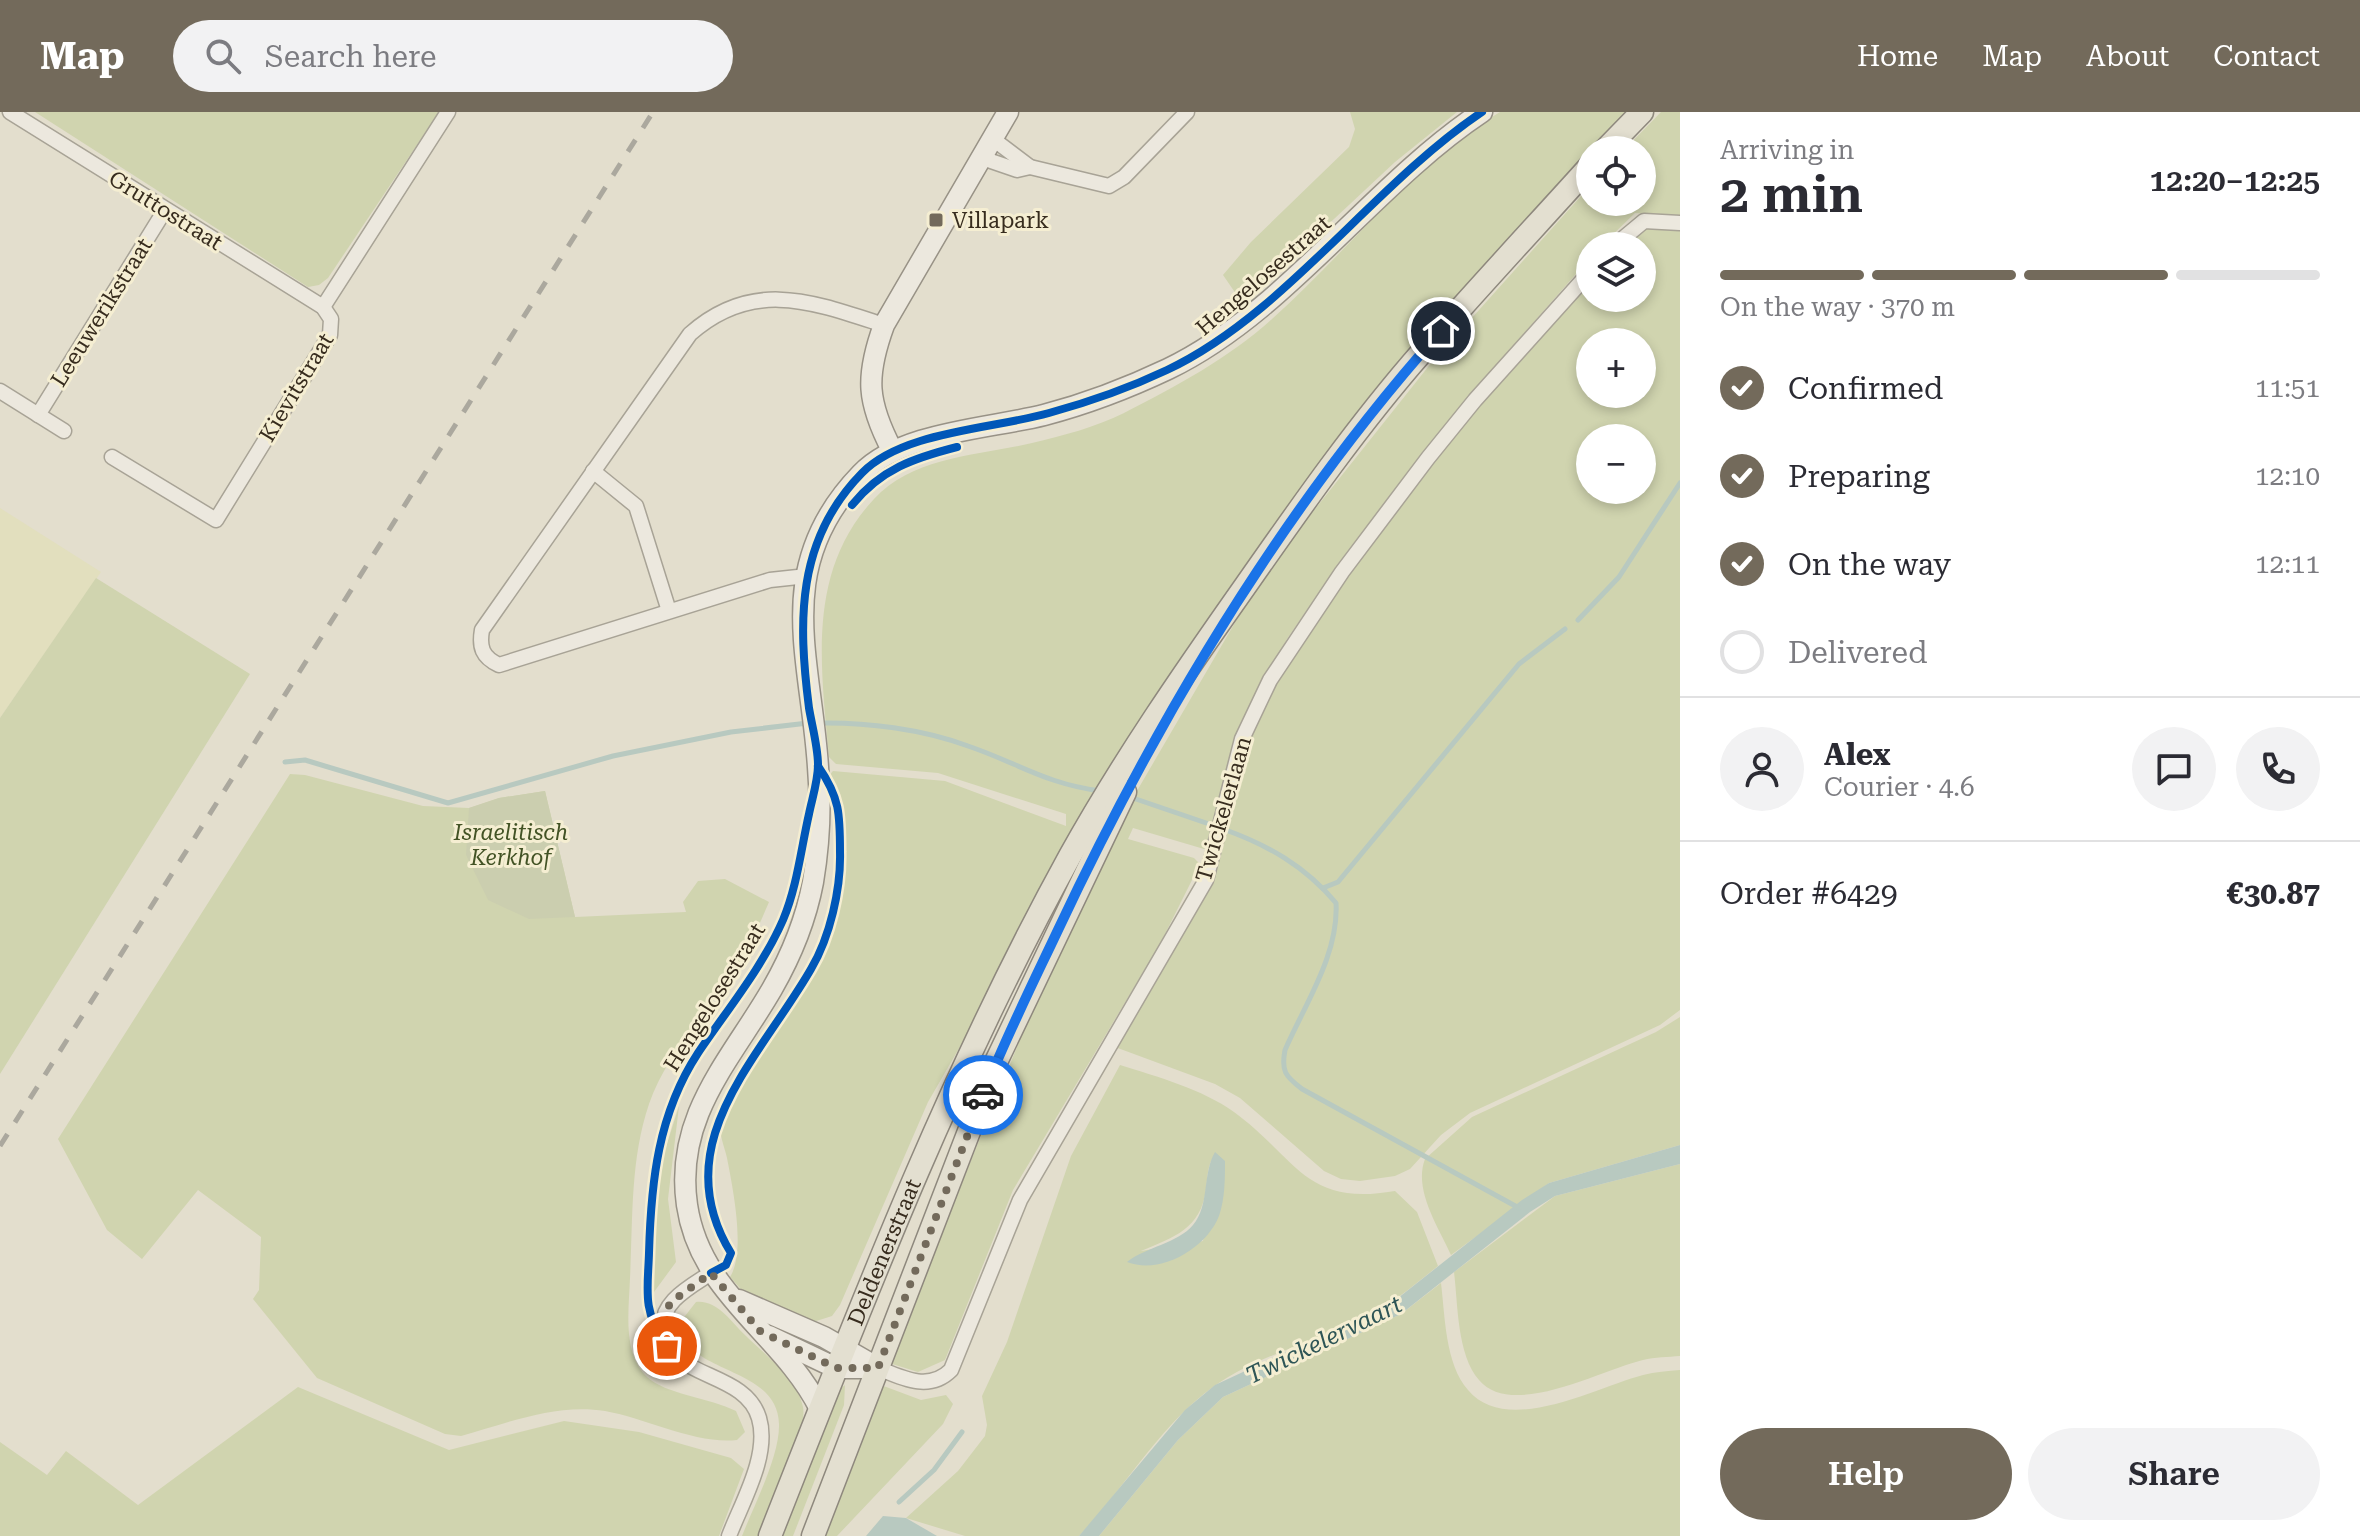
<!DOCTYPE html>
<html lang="en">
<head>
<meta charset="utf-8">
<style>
  body { margin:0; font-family:"Roboto Serif",serif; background:#f2f2f3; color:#2b2b33; height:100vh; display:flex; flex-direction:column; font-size:30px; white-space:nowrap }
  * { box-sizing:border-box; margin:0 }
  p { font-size:26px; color:#7c7c81 }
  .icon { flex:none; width:44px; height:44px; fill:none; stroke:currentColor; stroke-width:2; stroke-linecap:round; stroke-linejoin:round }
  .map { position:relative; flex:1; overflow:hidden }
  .side { display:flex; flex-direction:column; background:#fff; width:680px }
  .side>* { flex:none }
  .buttons { position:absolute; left:1576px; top:24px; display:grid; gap:16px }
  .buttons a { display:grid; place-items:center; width:80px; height:80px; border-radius:50%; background:#fff; box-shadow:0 4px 12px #0003; font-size:40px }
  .pin { position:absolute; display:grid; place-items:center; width:68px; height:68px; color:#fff; margin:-34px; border:4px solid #fff; border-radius:50%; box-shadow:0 2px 8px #0007 }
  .courier { position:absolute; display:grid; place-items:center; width:80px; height:80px; margin:-40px; border:6px solid #1a73e8; border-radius:50%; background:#fff; color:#222; box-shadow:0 2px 10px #0007 }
  .overview em { font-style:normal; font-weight:600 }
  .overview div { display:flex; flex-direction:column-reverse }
  .overview { display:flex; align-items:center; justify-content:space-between; height:136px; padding:0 40px }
  h1 { font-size:52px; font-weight:600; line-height:60px }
  .bar { display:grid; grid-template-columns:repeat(4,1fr); gap:12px 8px; align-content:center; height:96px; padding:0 40px }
  .bar i { height:10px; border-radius:6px; background:#e1e1e2 }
  .bar .selected { background:#736a5b }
  .bar p { grid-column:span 4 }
  .line { display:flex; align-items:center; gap:20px; padding:0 40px; border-top:2px solid #e1e1e2 }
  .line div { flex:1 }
  .round { display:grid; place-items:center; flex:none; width:84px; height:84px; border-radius:42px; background:#f2f2f3 }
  ol { padding:0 40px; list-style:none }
  li { display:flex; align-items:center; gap:24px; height:88px }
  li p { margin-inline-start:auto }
  li .icon { padding:8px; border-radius:50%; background:#736a5b; color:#fff; stroke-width:4 }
  li:last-child { color:#7c7c81 }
  li i { width:44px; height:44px; border:4px solid #e1e1e2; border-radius:50% }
  .button { display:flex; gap:16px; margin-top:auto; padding:16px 40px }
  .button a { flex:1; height:92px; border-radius:48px; background:#736a5b; color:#fff; font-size:32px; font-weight:600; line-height:92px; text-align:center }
  .button a+a { background:#f2f2f3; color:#2b2b33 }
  header { display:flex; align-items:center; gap:48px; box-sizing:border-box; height:112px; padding:0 40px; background:#736a5b; color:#fff }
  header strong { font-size:38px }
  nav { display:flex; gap:44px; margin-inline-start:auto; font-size:28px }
  .search { width:560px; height:72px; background:#f2f2f3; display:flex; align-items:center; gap:20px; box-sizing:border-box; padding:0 28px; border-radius:44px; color:#7c7c81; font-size:30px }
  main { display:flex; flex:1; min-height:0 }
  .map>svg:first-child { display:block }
</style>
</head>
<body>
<header>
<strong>Map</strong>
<div class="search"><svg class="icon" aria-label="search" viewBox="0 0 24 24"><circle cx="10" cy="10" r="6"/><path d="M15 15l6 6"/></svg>Search here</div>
<nav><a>Home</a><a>Map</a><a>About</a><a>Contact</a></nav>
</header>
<main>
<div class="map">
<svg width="1680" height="1424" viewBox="0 0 1680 1424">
  <rect width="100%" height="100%" fill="#e3decd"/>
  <polygon fill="#e2dfbe" points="0,396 101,460 0,606"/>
  <g fill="#d0d4af" fill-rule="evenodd">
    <polygon points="35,0 439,0 328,166 319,173 308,175"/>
    <polygon points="1350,0 1457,0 1395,50 1243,192 1223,163 1251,130 1349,35 1355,17"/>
    <path d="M1500,0H1629L1374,278L1270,418L1198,524L928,990L840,1193L832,1204L810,1211L746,1183L730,1165C746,1140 733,1077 727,1046C725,1036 718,1021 721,1011C732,977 758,946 778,917C834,833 843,787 839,687L827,675L826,667L833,659L945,669L1066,714V702L938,661L836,652L829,645C821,554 806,460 874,387C914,344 979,344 1032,331C1062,324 1096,315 1124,301C1175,275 1229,246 1272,207C1347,140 1414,52 1500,0Z"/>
    <polygon points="1661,0 1680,0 1680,105 1635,101 1601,134 1590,134 1590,146 1462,292 1326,470 1287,527 1262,576 1210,732 1204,737 1133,716 1128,727 1194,746 1200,752 1160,832 1013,1078 945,1248 918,1260 889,1251 1053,846 1134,684 1240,502 1292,426 1428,255 1590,74 1590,90 1642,90 1642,38 1624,38"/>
    <path d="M1655,113L1680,116V898L1660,913L1470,1001L1441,1023L1410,1057L1395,1064L1360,1069L1341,1067L1324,1059L1240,986L1215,972L1115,935L1186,813L1263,592L1332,483L1429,352L1590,165V186H1642V134H1618L1637,117ZM1590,230H1642V282H1590ZM1590,326H1642V378H1590Z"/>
    <polygon points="96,466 250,562 0,962 0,606"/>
    <path d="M290,662L305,663L423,694L469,696L499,686L545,679L575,805L686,800L683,790L698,769L725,767L769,790C758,816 746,842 730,865C702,906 665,945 649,992C630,1048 633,1108 630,1166C629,1198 622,1241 647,1265C665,1282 710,1286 736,1299L745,1320L737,1328C698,1333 645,1306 605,1299C556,1291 508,1311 461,1324L445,1322L317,1266L253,1187L259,1178L261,1125L198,1078L142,1147L107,1118L58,1027Z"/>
    <path d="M1680,905V1033L1549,1071L1451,1143C1439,1116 1413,1078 1425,1047L1472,1005L1656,920Z"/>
    <path d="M1120,953C1158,965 1202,977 1234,1000C1297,1046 1304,1095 1395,1079L1417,1100L1438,1154C1414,1173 1391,1193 1363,1207C1315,1230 1258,1243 1213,1275C1159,1314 1125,1376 1079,1424H965L906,1406L958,1359L985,1324L987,1313L982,1284L1007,1230L1071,1044ZM1216,1041L1203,1129L1141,1139C1174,1125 1201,1117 1206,1077C1208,1062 1207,1053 1216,1041Z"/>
    <polygon points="679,994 668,1087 676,1150 654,1180 656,1066"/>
    <path d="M1680,1052V1244C1668,1245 1655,1245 1643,1248C1603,1257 1512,1308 1479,1268C1457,1243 1458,1192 1454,1160L1555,1084Z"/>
    <path d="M1441,1171C1445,1203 1445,1252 1468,1278C1507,1325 1597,1275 1643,1263C1655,1260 1668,1259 1680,1258V1424H1099L1178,1328L1223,1285L1401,1202Z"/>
    <path d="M696,1190C718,1188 731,1210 745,1223C764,1242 798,1267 803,1295C808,1320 772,1397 762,1424H742C754,1393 780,1344 779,1312C777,1253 688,1264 678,1213Z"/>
    <polygon points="845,1273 844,1293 793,1424 778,1424 839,1278"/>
    <polygon points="881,1273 921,1288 946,1283 953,1292 943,1312 837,1424 826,1424"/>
    <polygon points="298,1275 449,1338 564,1309 639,1320 731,1346 744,1357 719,1424 0,1424 0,1330 47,1363 66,1339 138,1393"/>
  </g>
  <polygon fill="#cbceaf" points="545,679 575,805 529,807 488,788 466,743 469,696 499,686"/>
  <g fill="#b8c9c0">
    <polygon points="1680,1033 1680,1052 1555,1084 1530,1100 1401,1202 1223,1285 1178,1328 1099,1424 1079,1424 1185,1298 1215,1273 1393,1190 1522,1088 1549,1071"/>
    <path d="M1215,1040L1225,1049C1225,1067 1225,1087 1219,1104C1206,1137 1160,1163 1127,1150C1146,1135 1178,1131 1193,1113C1210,1093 1202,1062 1215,1040Z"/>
    <polygon points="883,1404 906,1406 937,1424 866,1424"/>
  </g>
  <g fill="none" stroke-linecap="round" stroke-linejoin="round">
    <g stroke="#b8c9c0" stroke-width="5">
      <polyline points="1578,508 1619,465 1680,371"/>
      <path d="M818,611C866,610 922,617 968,634C1018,651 1046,672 1101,679"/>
      <polyline points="285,650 305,648 448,691 613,644 731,620 808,611"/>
      <polyline points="1130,685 1215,714"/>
      <path d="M1223,717C1268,733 1305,754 1336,791C1339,842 1305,892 1285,938C1281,959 1285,964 1302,977L1519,1096"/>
      <polyline points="1323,776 1338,770 1519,552 1565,517"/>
      <polyline points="899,1390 934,1358 962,1320"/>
    </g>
    <defs>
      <g id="street">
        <polyline points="10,0 323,195 331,207 330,223 216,408 112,345"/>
        <polyline points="993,27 1030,55 1109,74 1124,65 1187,0"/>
        <polyline points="982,46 1017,58 1030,55"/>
        <polyline points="1614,134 1644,109 1680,111"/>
        <polyline points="323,195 448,0"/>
        <polyline points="0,279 64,319"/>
        <polyline points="38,303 165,98"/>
        <polyline points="593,359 636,394 669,499"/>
        <path d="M807,464L770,468L499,553C482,545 479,535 482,518L690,222C753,166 813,190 884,213"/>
        <path d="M711,1161C690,1175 659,1190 663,1219C669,1268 745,1258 759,1306C770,1343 742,1390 729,1424"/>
        <path d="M878,1256C902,1266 929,1280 951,1258L1020,1088L1206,768L1242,627L1270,568L1342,460L1428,346L1475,288L1590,160"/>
      </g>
      <g id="secondary">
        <path d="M892,338C867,290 865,265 884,213L1008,0"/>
        <polyline points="739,1188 824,1225 878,1256"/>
        <polyline points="769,1224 836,1256 878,1256"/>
        <path d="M820,1297C782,1221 700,1183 687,1093C674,1004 731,948 772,877C791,844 806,807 813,770C819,734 821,691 818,655C811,545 771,455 861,362C901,320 988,317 1044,303C1086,292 1128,276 1168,257C1285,201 1372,73 1482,0"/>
      </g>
      <g id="primary">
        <polyline points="1605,38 1642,0"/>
        <path id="s1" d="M770,1424C861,1193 950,962 1070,744C1123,649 1184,561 1246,473C1302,393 1358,313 1422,240C1477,177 1534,116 1590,54"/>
        <polyline points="813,1424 995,952 1125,680"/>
      </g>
    </defs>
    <use href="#street" stroke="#a8a396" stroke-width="17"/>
    <use href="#secondary" stroke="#989286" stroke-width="23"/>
    <use href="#primary" stroke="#8e887d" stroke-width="25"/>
    <use href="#street" stroke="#ece8de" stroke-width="14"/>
    <use href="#secondary" stroke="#ece8de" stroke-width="20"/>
    <use href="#primary" stroke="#e3dfd0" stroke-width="22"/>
    <polyline stroke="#aba89e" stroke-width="5" stroke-dasharray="14 14" stroke-linecap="butt" points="0,1034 653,0"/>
    <defs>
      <g id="cycleway">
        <path d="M852,393C881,357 914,346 957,335"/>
        <path d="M711,1161L726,1153L731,1141C664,1032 760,946 811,857C830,825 841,777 840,740C840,702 840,686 818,654"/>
        <path d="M664,1227C642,1200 648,1175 649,1141C651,1070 658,1002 698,941C727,898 762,856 783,808C797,775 801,737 809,702C812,687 818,669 818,653C818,635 812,614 809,596C798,510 796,428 862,361C903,319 993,317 1049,301C1089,290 1129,276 1167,258C1284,203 1372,74 1482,0"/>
      </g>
    </defs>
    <use href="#cycleway" stroke="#f5eed2" stroke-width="13"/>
    <use href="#cycleway" stroke="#0057b8" stroke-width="8"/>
  </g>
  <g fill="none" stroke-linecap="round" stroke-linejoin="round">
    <polyline stroke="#736a5b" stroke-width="8" stroke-dasharray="0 14.4" points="667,1234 661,1208 671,1190 711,1161 760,1219 836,1256 878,1256 983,983"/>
    <path stroke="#1a73e8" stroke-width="10" d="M983,983C1005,927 1032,873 1058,818C1159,603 1282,397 1441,219"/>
  </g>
  <rect fill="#736a5b" stroke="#f5eed2" stroke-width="3" x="928" y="100" width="16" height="16" rx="4"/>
  <g text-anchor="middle" stroke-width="6" stroke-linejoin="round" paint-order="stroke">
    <g font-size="22" fill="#372c1e" stroke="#f5eed2">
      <text transform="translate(166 98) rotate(32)" y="8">Gruttostraat</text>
      <text transform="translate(1263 163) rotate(-41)" y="8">Hengelosestraat</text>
      <text transform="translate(101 200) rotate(-58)" y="8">Leeuwerikstraat</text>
      <text transform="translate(296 275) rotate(-59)" y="8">Kievitstraat</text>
      <text transform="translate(1223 697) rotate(-74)" y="8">Twickelerlaan</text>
      <text transform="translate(714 885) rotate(-58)" y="8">Hengelosestraat</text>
      <text dy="8" stroke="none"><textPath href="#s1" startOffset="306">Deldenerstraat</textPath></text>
    </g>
    <g font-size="22" fill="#372c1e" stroke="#f5eed2" text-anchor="start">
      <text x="952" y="116">Villapark</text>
    </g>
    <g font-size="22" font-style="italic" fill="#435325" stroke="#f5eed2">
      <text x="511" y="728">Israelitisch<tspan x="511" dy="25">Kerkhof</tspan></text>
    </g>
    <g font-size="24" font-style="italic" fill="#2e5556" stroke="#f5eed2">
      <text transform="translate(1324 1228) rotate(-26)" y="8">Twickelervaart</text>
    </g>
  </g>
</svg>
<div class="buttons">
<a><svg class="icon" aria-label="locate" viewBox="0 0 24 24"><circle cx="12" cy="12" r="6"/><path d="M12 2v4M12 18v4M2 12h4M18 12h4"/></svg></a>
<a><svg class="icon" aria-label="layers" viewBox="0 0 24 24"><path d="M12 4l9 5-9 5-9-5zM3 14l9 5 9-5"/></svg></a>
<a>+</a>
<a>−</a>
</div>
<div class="pin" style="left:667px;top:1234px;background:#ea580c"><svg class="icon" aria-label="bag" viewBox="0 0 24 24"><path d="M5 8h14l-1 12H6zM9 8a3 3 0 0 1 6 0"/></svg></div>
<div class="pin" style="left:1441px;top:219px;background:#1f2937"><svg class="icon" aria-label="home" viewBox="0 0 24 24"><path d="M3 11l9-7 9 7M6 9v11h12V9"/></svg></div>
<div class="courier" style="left:983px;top:983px"><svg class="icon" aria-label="car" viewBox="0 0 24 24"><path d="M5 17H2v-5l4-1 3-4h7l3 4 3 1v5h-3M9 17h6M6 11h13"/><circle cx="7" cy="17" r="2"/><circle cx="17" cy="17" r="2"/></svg></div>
</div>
<section class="side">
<div class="overview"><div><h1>2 min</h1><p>Arriving in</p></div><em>12:20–12:25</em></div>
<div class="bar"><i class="selected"></i><i class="selected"></i><i class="selected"></i><i></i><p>On the way · 370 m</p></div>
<ol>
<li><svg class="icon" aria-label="check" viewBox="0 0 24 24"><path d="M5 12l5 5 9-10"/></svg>Confirmed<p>11:51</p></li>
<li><svg class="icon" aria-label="check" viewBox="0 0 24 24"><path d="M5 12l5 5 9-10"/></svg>Preparing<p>12:10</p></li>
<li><svg class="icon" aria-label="check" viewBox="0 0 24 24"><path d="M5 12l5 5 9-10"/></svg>On the way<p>12:11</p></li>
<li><i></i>Delivered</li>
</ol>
<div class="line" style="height:144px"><a class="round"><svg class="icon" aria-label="person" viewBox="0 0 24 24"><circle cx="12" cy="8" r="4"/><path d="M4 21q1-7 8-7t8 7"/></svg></a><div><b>Alex</b><p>Courier · 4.6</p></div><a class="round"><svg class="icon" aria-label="chat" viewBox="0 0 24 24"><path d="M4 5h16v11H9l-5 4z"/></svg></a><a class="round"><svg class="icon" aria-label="phone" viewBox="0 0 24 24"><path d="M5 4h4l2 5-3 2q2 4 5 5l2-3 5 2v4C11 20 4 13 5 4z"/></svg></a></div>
<div class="line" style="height:104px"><div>Order #6429</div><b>€30.87</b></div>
<div class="button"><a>Help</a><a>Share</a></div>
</section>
</main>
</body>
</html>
